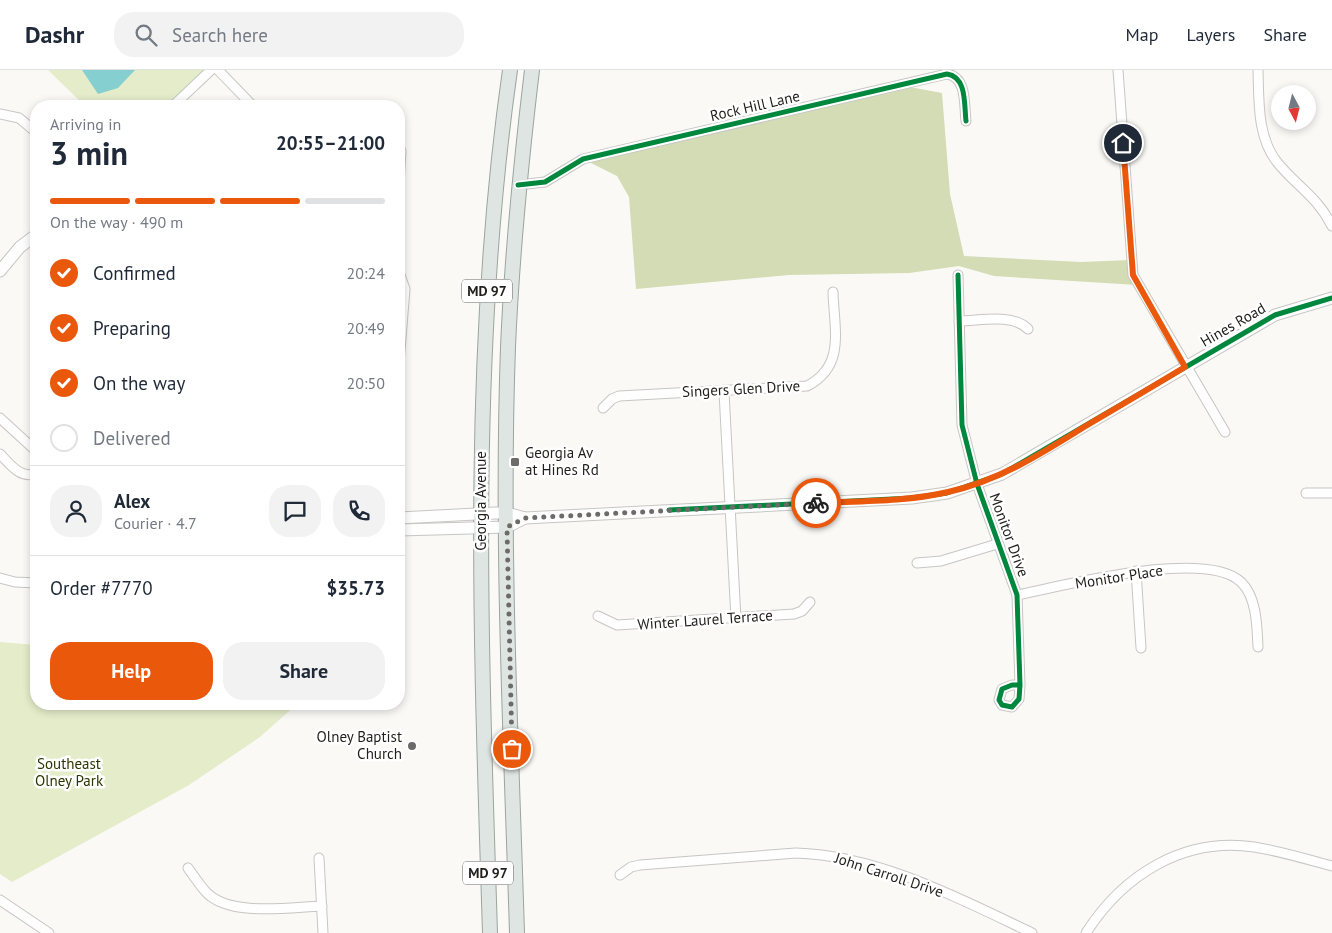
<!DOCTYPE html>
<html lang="en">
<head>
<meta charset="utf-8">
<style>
  body { margin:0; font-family:"PT Sans",sans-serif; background:#f2f2f3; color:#1f2937; height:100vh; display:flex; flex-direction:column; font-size:19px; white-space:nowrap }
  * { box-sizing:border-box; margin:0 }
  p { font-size:16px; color:#747a83 }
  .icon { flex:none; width:28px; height:28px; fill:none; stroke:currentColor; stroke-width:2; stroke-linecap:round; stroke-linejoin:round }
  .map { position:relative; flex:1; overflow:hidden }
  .details { position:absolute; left:30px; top:30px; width:375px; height:610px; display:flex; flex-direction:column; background:#fff; border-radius:20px; box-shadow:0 2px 8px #0003 }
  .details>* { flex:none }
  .needle { width:32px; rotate:173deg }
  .tools { position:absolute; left:1271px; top:15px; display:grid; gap:10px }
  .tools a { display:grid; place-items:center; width:45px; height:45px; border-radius:50%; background:#fff; box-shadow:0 2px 8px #0003; font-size:25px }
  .pin { position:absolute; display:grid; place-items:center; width:42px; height:42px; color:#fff; margin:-21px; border:2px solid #fff; border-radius:50%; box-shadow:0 1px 5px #0007 }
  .courier { position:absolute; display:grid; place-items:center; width:50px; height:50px; margin:-25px; border:4px solid #ea580c; border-radius:50%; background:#fff; color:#222; box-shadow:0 1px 6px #0007 }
  .summary em { font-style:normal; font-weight:700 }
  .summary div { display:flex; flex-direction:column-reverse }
  .summary { display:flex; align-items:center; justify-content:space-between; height:85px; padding:0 20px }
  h1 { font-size:32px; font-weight:700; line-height:38px }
  .bar { display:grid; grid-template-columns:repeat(4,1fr); gap:8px 5px; align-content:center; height:60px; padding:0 20px }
  .bar i { height:6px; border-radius:4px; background:#e0e1e3 }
  .bar .active { background:#ea580c }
  .bar p { grid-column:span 4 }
  .line { display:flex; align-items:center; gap:12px; padding:0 20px; border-top:1px solid #e0e1e3 }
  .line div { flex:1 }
  .round { display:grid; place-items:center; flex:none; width:52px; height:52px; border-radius:20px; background:#f2f2f3 }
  ol { padding:0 20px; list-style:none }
  li { display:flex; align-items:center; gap:15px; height:55px }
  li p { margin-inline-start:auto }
  li .icon { padding:5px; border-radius:50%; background:#ea580c; color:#fff; stroke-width:4 }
  li:last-child { color:#747a83 }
  li i { width:28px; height:28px; border:2px solid #e0e1e3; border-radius:50% }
  .button { display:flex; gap:10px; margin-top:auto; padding:10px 20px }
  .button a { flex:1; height:58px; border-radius:20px; background:#ea580c; color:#fff; font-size:20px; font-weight:700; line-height:58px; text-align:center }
  .button a+a { background:#f2f2f3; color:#1f2937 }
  header { display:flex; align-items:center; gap:30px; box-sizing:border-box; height:70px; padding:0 25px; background:#fff; border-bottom:1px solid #e0e1e3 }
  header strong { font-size:24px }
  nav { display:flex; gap:28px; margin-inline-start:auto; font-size:18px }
  .search { width:350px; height:45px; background:#f2f2f3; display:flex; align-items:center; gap:12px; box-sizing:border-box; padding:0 18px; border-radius:20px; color:#747a83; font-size:19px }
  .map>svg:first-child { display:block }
</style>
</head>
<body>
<header>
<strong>Dashr</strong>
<div class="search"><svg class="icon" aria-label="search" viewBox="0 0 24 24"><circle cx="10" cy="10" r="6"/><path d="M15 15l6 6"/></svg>Search here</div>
<nav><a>Map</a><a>Layers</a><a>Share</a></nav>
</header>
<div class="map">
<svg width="1332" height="863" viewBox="0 0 1332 863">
  <rect width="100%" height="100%" fill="#fbf9f6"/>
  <g fill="#e4ecca">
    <polygon points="48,0 211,0 172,36 85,36"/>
    <polygon points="0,572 36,575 36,634 297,634 260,667 189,715 12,812 0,804"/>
  </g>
  <polygon fill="#d3dcb4" points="899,15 942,23 950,124 964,186 1081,192 1131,190 1137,215 994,206 959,196 909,203 789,205 636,219 629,127 617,106 583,89"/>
  <polygon fill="#85cfd1" points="82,0 135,0 118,18 98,24"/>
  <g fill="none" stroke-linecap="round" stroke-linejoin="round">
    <defs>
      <g id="minor">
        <polyline points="218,0 253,36"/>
        <polyline points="1118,0 1133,205 1225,362"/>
        <path d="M1258,0C1259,30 1257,67 1277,92C1296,116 1317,126 1332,156"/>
        <polyline points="173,36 211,0"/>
        <polyline points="0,44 19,48 36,62"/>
        <polyline points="399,114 401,81"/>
        <path d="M518,115L545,112L583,89L947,4C967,7 964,34 966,51"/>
        <polyline points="399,202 405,219 399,293"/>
        <polyline points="958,205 962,355 977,414 1017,525 1020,615 1019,629 1012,637 1002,635 999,630 1002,619 1012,615 1020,615"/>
        <path d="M959,251C980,251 1012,243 1028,259"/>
        <polyline points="724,322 736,549"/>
        <path d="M603,338L612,329L619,326L807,316C846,296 834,259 833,222"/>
        <polyline points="0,348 36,381"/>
        <path d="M0,384C10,394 21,410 36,403"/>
        <polyline points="1306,423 1332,423"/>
        <polyline points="917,493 941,491 997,474"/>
        <polyline points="1136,501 1141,578"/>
        <polyline points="0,508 15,512 36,513"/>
        <path d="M1017,525C1063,516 1205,478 1241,512C1257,527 1257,557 1258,577"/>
        <polyline points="598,546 617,555 794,544 802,541 810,532"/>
        <polyline points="319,788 323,863"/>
        <path d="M188,798C194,806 200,816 207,823C231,847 290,837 322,836"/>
        <path d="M620,805L631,797L640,795L796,783C877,785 961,829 1032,863"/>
        <polyline points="0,830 49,863"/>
        <path d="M1086,863C1123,805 1183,767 1254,777C1280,781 1306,789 1332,796"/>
      </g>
      <g id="tertiary">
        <polyline points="0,201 20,177 36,165"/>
        <polyline points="399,448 495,443 507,443 525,448 912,428 947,423 1002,404 1275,245 1332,228"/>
        <polyline points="399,460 507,457 525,448"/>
      </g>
      <g id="primary">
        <path d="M490,863C481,575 469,286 510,0"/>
        <path d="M517,863C511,668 501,472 508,277C512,184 521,92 532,0"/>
      </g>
    </defs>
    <use href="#minor" stroke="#c7c6c3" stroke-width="11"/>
    <use href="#tertiary" stroke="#c7c6c3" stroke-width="13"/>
    <use href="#primary" stroke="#9aa5a0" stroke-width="16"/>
    <use href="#minor" stroke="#fefefe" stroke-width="9"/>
    <use href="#tertiary" stroke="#fefefe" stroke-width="11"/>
    <use href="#primary" stroke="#dee5e2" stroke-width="14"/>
    <defs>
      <g id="cycleway">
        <path d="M518,115L545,112L583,89L947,4C967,7 964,34 966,51"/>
        <polyline points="958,205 962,355 977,414 1017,525 1020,615 1019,629 1012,637 1002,635 999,630 1002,619 1012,615 1020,615"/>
        <polyline points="669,440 912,428 947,423 1002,404 1275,245 1332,228"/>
      </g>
    </defs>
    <use href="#cycleway" stroke="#fff" stroke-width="8"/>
    <use href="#cycleway" stroke="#00873e" stroke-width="5"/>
  </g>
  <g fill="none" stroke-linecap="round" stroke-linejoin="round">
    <polyline stroke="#6d6b69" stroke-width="5" stroke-dasharray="0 9" points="512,679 507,457 525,448 816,433"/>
    <path stroke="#ea580c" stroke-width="6" d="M816,433C859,431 906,432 948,422C998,411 1041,384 1084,357C1118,337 1152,317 1185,297L1133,205L1123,73"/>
  </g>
  <g fill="#6d6b69" stroke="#fff" stroke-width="2">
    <rect x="510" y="387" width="10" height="10" rx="2.5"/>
    <circle cx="412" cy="676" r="5"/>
  </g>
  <g text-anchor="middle" stroke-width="5" stroke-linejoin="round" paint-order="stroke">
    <g fill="#fff" stroke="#636261" stroke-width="1">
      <rect x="462" y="209.5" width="50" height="23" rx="4"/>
      <rect x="463" y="791.5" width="50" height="23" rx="4"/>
    </g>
    <g font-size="14" font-weight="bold" fill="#201f1d">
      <text x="487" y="226">MD 97</text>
      <text x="488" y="808">MD 97</text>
    </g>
    <g font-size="15" fill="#201f1d" stroke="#fff">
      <text transform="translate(755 36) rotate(-13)" y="5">Rock Hill Lane</text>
      <text transform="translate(1233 255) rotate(-30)" y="5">Hines Road</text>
      <text transform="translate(741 319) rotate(-3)" y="5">Singers Glen Drive</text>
      <text transform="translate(481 431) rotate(-90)" y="5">Georgia Avenue</text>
      <text transform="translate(1009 465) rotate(70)" y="5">Monitor Drive</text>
      <text transform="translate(1119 507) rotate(-9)" y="5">Monitor Place</text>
      <text transform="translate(705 550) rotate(-4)" y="5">Winter Laurel Terrace</text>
      <text transform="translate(889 805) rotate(18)" y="5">John Carroll Drive</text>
    </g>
    <g font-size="15" fill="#201f1d" stroke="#fff" text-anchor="start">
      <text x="525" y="388">Georgia Av<tspan x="525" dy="17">at Hines Rd</tspan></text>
      <text x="402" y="672" text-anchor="end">Olney Baptist<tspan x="402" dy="17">Church</tspan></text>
    </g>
    <g font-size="15" fill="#2c3600" stroke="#fff">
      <text x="69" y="699">Southeast<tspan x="69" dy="17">Olney Park</tspan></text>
    </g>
  </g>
</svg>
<div class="tools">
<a><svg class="needle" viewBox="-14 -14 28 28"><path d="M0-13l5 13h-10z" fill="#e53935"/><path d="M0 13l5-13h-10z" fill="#747a83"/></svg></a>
</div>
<div class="pin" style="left:512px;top:679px;background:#ea580c"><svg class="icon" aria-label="bag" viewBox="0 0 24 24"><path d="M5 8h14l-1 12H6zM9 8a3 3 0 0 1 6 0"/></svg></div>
<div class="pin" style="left:1123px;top:73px;background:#1f2937"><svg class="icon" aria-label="home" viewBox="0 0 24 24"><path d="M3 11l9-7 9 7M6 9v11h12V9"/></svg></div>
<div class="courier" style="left:816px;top:433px"><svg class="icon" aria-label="bike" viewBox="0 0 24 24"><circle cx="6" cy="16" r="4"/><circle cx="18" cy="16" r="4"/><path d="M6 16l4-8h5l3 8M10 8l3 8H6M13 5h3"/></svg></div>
<section class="details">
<div class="summary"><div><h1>3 min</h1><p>Arriving in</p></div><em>20:55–21:00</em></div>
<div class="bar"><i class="active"></i><i class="active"></i><i class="active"></i><i></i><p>On the way · 490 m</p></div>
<ol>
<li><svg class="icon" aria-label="check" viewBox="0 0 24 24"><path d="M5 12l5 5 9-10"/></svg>Confirmed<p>20:24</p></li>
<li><svg class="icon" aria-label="check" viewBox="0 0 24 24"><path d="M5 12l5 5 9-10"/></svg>Preparing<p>20:49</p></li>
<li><svg class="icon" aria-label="check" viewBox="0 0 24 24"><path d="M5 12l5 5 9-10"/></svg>On the way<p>20:50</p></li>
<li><i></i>Delivered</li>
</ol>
<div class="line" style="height:90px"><a class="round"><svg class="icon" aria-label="person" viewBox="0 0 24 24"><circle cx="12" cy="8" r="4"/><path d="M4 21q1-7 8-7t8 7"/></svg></a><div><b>Alex</b><p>Courier · 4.7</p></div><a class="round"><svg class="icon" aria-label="chat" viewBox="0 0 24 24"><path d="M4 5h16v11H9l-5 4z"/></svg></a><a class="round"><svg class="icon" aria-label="phone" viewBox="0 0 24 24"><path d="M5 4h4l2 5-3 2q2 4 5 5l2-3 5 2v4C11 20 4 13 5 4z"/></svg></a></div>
<div class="line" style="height:65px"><div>Order #7770</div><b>$35.73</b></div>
<div class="button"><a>Help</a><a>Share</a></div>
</section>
</div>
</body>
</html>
